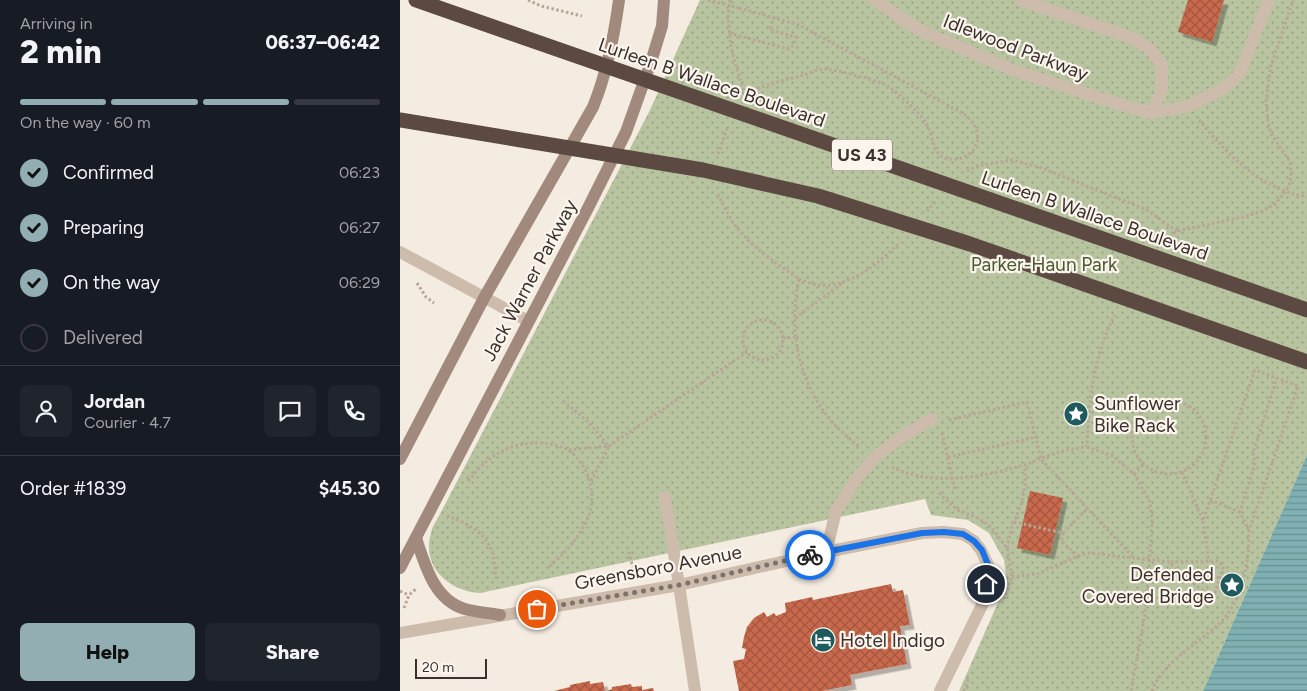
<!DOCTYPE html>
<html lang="en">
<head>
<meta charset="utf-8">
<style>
  body { margin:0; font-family:Figtree,sans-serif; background:#20242c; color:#f1f3f6; height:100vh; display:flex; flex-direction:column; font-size:19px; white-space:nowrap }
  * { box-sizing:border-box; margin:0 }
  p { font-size:16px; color:#9ea1a6 }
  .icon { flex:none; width:28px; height:28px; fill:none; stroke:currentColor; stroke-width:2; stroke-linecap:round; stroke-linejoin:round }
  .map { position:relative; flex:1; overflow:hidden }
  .sheet { display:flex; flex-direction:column; background:#171b24; width:400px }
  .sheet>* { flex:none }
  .scale { position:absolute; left:15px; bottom:12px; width:72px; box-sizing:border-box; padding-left:5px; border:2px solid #3b302b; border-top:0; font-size:14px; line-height:18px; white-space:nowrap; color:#3b302b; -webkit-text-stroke:4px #fbf5ee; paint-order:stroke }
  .pin { position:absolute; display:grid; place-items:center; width:42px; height:42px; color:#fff; margin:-21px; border:2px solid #fff; border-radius:50%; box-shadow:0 1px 5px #0007 }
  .courier { position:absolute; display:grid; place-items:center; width:50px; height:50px; margin:-25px; border:4px solid #1a73e8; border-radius:50%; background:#fff; color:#222; box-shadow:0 1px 6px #0007 }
  .headline em { font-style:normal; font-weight:800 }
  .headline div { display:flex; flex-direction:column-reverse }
  .headline { display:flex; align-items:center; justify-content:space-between; height:85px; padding:0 20px }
  h1 { font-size:32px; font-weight:800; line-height:38px }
  .bar { display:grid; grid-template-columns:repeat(4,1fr); gap:8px 5px; align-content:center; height:60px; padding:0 20px }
  .bar i { height:6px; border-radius:4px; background:#363941 }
  .bar .selected { background:#92aeb2 }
  .bar p { grid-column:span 4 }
  .line { display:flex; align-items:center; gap:12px; padding:0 20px; border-top:1px solid #363941 }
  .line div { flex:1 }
  .round { display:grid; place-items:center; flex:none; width:52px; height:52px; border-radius:8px; background:#20242c }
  ol { padding:0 20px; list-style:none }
  li { display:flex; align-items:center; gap:15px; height:55px }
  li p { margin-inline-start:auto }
  li .icon { padding:5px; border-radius:50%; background:#92aeb2; color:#111; stroke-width:4 }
  li:last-child { color:#9ea1a6 }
  li i { width:28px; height:28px; border:2px solid #363941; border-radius:50% }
  .button { display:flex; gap:10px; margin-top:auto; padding:10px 20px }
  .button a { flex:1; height:58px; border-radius:8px; background:#92aeb2; color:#111; font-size:20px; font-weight:800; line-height:58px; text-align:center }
  .button a+a { background:#20242c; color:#f1f3f6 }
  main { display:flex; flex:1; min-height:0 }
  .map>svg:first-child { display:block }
</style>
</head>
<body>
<main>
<section class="sheet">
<div class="headline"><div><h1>2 min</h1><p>Arriving in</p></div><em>06:37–06:42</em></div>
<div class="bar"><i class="selected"></i><i class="selected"></i><i class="selected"></i><i></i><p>On the way · 60 m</p></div>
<ol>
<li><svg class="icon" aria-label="check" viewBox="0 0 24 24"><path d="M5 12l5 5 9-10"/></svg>Confirmed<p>06:23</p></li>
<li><svg class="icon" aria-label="check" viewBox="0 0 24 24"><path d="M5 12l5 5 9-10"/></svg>Preparing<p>06:27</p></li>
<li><svg class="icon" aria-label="check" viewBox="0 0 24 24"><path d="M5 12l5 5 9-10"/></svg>On the way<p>06:29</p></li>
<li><i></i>Delivered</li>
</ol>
<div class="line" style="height:90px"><a class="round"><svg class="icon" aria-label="person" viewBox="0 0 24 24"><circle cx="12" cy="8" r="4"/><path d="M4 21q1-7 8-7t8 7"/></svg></a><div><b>Jordan</b><p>Courier · 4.7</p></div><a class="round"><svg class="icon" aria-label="chat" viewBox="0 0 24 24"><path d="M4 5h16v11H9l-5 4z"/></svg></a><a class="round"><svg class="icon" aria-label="phone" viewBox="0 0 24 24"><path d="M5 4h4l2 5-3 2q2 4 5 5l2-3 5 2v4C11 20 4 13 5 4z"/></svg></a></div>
<div class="line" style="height:65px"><div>Order #1839</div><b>$45.30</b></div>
<div class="button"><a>Help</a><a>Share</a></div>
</section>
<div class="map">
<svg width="907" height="691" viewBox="0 0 907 691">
  <defs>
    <pattern id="park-dots" width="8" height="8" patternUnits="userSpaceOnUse" patternTransform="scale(1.25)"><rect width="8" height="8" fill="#b8c4a0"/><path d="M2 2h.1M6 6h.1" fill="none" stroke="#97a083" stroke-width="1.8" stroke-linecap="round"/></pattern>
    <pattern id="water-rules" width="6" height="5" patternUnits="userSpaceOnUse" patternTransform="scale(1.25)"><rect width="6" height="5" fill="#7fb0b2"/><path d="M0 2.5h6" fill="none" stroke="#699091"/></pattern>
    <pattern id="building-cross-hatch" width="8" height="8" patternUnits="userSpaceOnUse" patternTransform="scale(1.25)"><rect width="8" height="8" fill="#c8694b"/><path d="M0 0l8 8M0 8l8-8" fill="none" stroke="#a4573f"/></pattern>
    <filter id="shadow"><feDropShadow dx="4.5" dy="4.5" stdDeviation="0" flood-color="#0004"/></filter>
  </defs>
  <rect width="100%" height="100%" fill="#f4ebe1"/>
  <path fill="url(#park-dots)" d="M300,0H907V455L803,691H559L607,582L604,560L589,533L568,520L531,515L525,499L80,593C49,591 21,567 31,533C32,527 36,521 39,516L250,110Z"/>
  <polygon fill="url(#water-rules)" points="907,455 907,691 803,691"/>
  <g fill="url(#building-cross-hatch)" filter="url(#shadow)">
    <polygon points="788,0 824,0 812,42 778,32"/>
    <polygon points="630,491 663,498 650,555 617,548"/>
    <polygon points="491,584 493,592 503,590 510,625 500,626 507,664 450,675 452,685 422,691 339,691 333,661 344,659 346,649 342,648 344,637 347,627 354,618 364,612 367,617 374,613 376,616 386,612 385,603 412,597 413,600"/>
    <polygon points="190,681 190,684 203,682 205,691 154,691 170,687 170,685"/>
    <polygon points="231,684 232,687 242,686 242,690 253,688 254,691 207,691 212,689 212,687"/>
  </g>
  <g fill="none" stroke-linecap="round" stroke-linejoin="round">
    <g stroke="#b9a596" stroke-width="3" stroke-dasharray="2.5 2.5" stroke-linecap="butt">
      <polyline points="128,0 141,6 182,16"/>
      <polyline points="330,0 328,14 331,48 345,95"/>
      <path d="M339,8L399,25L564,114C575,122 583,137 573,150C569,155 563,158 557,159C530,162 535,137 526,123C519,112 498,93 488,86C480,81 434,69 425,69C420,69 412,72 407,74C386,80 365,84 345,94"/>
      <polyline points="329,33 388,49 394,45 396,37 370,30 373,18"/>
      <path d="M799,120C829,156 859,188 907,197"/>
      <polyline points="318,154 327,129"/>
      <polyline points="567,171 577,166 612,160 639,167 747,210 777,231"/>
      <path d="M318,194C324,206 329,218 338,229C353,248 379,265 399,279C385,342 405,408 459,446"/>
      <polyline points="527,211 536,201"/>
      <polyline points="766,240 777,231 843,217 860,212 875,204 885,192 890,183 891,174 890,162 871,134 868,123 866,101 871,66 893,0"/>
      <path d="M399,279C405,281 412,285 418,285C450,288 479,263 500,242"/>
      <polyline points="17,283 26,297 34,303"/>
      <polyline points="395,318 444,282"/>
      <circle cx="363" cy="340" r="20"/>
      <polyline points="383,338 396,337"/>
      <circle cx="769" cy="437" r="37"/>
      <path d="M163,401C181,414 195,428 208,446"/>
      <polyline points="549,420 627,402 641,459 734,558"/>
      <polyline points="542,433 555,490"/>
      <polyline points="687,447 713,456 734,474 750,502 752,519 751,541 745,613 731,691"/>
      <polyline points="169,450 209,446 347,352"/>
      <polyline points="548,457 636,437"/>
      <path d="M492,467C533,487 583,477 624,465C634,462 643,457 653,454C664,450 675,448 687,447C689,402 693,355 715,315"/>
      <polyline points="782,472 803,521"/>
      <polyline points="734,474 744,464"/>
      <path d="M68,481C81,466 89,456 109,448C125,441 153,441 168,450C191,465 198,499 186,522C177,541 162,555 147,569"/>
      <polyline points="191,481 209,447"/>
      <polyline points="539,493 549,503 558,510 580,519 591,527 607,548 612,577 604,599"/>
      <polyline points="810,500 840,512"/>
      <path d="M47,516C65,522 85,532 92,551C95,560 95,570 96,579"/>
      <polyline points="614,522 663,533 661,541 678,556"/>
      <polyline points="849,531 840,512 855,463 853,453 877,378"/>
      <polyline points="663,533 688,508"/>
      <polyline points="607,548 612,526 621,505 625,486 625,465"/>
      <polyline points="229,552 235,576"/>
      <polyline points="612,577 637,574 678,556 689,553 770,562 775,570 808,594 815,593 823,567 818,561 770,562"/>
      <polyline points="0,591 9,595"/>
      <polyline points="4,608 9,595 16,589"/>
      <polyline points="564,691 569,678"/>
      <path d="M752,691C757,676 771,663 783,653C795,643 808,634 819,624C843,600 849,564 849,531L898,386L855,370L803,521L809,562"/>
    </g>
    <g stroke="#cdbbac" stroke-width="12">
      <polyline points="475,0 519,30 613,70 722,105 752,113 762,89 762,66 751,50 732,38 621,0"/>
      <polyline points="752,113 788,106 821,90 839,75 869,0"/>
      <polyline points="0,252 128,321"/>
      <polyline points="265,497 279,585"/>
      <polyline points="426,552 436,511 458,476 475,457 504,435 532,419"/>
    </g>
    <g stroke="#cdbbac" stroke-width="12">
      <polyline points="279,585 295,691"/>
      <polyline points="0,633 279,585 426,552 522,533 543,532 563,534 574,541 581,550 589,567 583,603 540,691"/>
    </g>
    <g stroke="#a18a7d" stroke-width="12">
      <path d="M0,459L84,298L193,107C207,73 214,37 219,0"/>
      <path d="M16,538C25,565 34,600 65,609C76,612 89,613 100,615"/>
      <polyline points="0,568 188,208 226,132 251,62 262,26 264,0"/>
    </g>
    <polyline stroke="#b9a596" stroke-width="3" stroke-dasharray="2.5 2.5" stroke-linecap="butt" points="308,0 339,8"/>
    <g stroke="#5c4a42" stroke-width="15">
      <polyline points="16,0 907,310"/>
      <polyline points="0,120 303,170 418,196 570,244 907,362"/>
    </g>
  </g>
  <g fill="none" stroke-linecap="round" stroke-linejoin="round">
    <polyline stroke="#7c716b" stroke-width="5" stroke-dasharray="0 9" points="137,609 279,585 410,555"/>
    <polyline stroke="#1a73e8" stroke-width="6" points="410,555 522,533 544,532 563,534 574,541 582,550 589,567 586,584"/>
  </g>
  <defs>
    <symbol id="sight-disc" viewBox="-11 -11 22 22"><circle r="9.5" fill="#1f5a5e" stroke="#fbf5ee"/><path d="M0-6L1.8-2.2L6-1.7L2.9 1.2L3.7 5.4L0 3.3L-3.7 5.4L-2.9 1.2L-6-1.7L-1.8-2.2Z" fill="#fff"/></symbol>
    <symbol id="hotel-disc" viewBox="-11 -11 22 22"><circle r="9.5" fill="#1f5a5e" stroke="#fbf5ee"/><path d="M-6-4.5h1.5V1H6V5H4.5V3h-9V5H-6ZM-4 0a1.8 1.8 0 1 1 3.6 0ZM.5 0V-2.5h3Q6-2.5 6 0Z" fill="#fff"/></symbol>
  </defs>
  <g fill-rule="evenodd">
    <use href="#sight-disc" x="662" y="400" width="28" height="28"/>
    <use href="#sight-disc" x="818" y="571" width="28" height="28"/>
    <use href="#hotel-disc" x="409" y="626" width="28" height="28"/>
  </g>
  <g text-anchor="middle" stroke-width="4.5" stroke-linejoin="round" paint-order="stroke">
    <rect fill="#fbf5ee" stroke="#756b66" stroke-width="1" x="432" y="139.5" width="60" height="31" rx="4"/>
    <g font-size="18" font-weight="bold" fill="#3b302b">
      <text x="462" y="161">US 43</text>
    </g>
    <g font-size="19" fill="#3b302b" stroke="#fbf5ee">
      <text transform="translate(616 47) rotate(21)" y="7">Idlewood Parkway</text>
      <text transform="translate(312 82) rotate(19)" y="7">Lurleen B Wallace Boulevard</text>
      <text transform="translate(695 215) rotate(19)" y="7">Lurleen B Wallace Boulevard</text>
      <text transform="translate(129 280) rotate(-62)" y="7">Jack Warner Parkway</text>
      <text transform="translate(258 567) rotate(-11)" y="7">Greensboro Avenue</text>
    </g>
    <g font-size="19" fill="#4a5a2e" stroke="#fbf5ee">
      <text x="644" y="271">Parker-Haun Park</text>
    </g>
    <g font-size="19" fill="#3b302b" stroke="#fbf5ee" text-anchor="start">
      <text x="694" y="410">Sunflower<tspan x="694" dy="22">Bike Rack</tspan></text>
      <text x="814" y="581" text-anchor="end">Defended<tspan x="814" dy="22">Covered Bridge</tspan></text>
      <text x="440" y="647">Hotel Indigo</text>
    </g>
  </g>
</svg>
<div class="scale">20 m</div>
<div class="pin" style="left:137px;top:609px;background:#ea580c"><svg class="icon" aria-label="bag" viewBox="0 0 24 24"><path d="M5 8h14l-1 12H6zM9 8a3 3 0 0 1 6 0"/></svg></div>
<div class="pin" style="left:586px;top:584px;background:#1f2937"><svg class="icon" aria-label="home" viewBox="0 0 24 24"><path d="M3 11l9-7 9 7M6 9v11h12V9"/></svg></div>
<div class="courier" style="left:410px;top:555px"><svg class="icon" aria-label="bike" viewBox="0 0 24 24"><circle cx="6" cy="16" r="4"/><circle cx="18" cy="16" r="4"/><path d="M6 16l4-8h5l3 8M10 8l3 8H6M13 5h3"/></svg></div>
</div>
</main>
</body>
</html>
